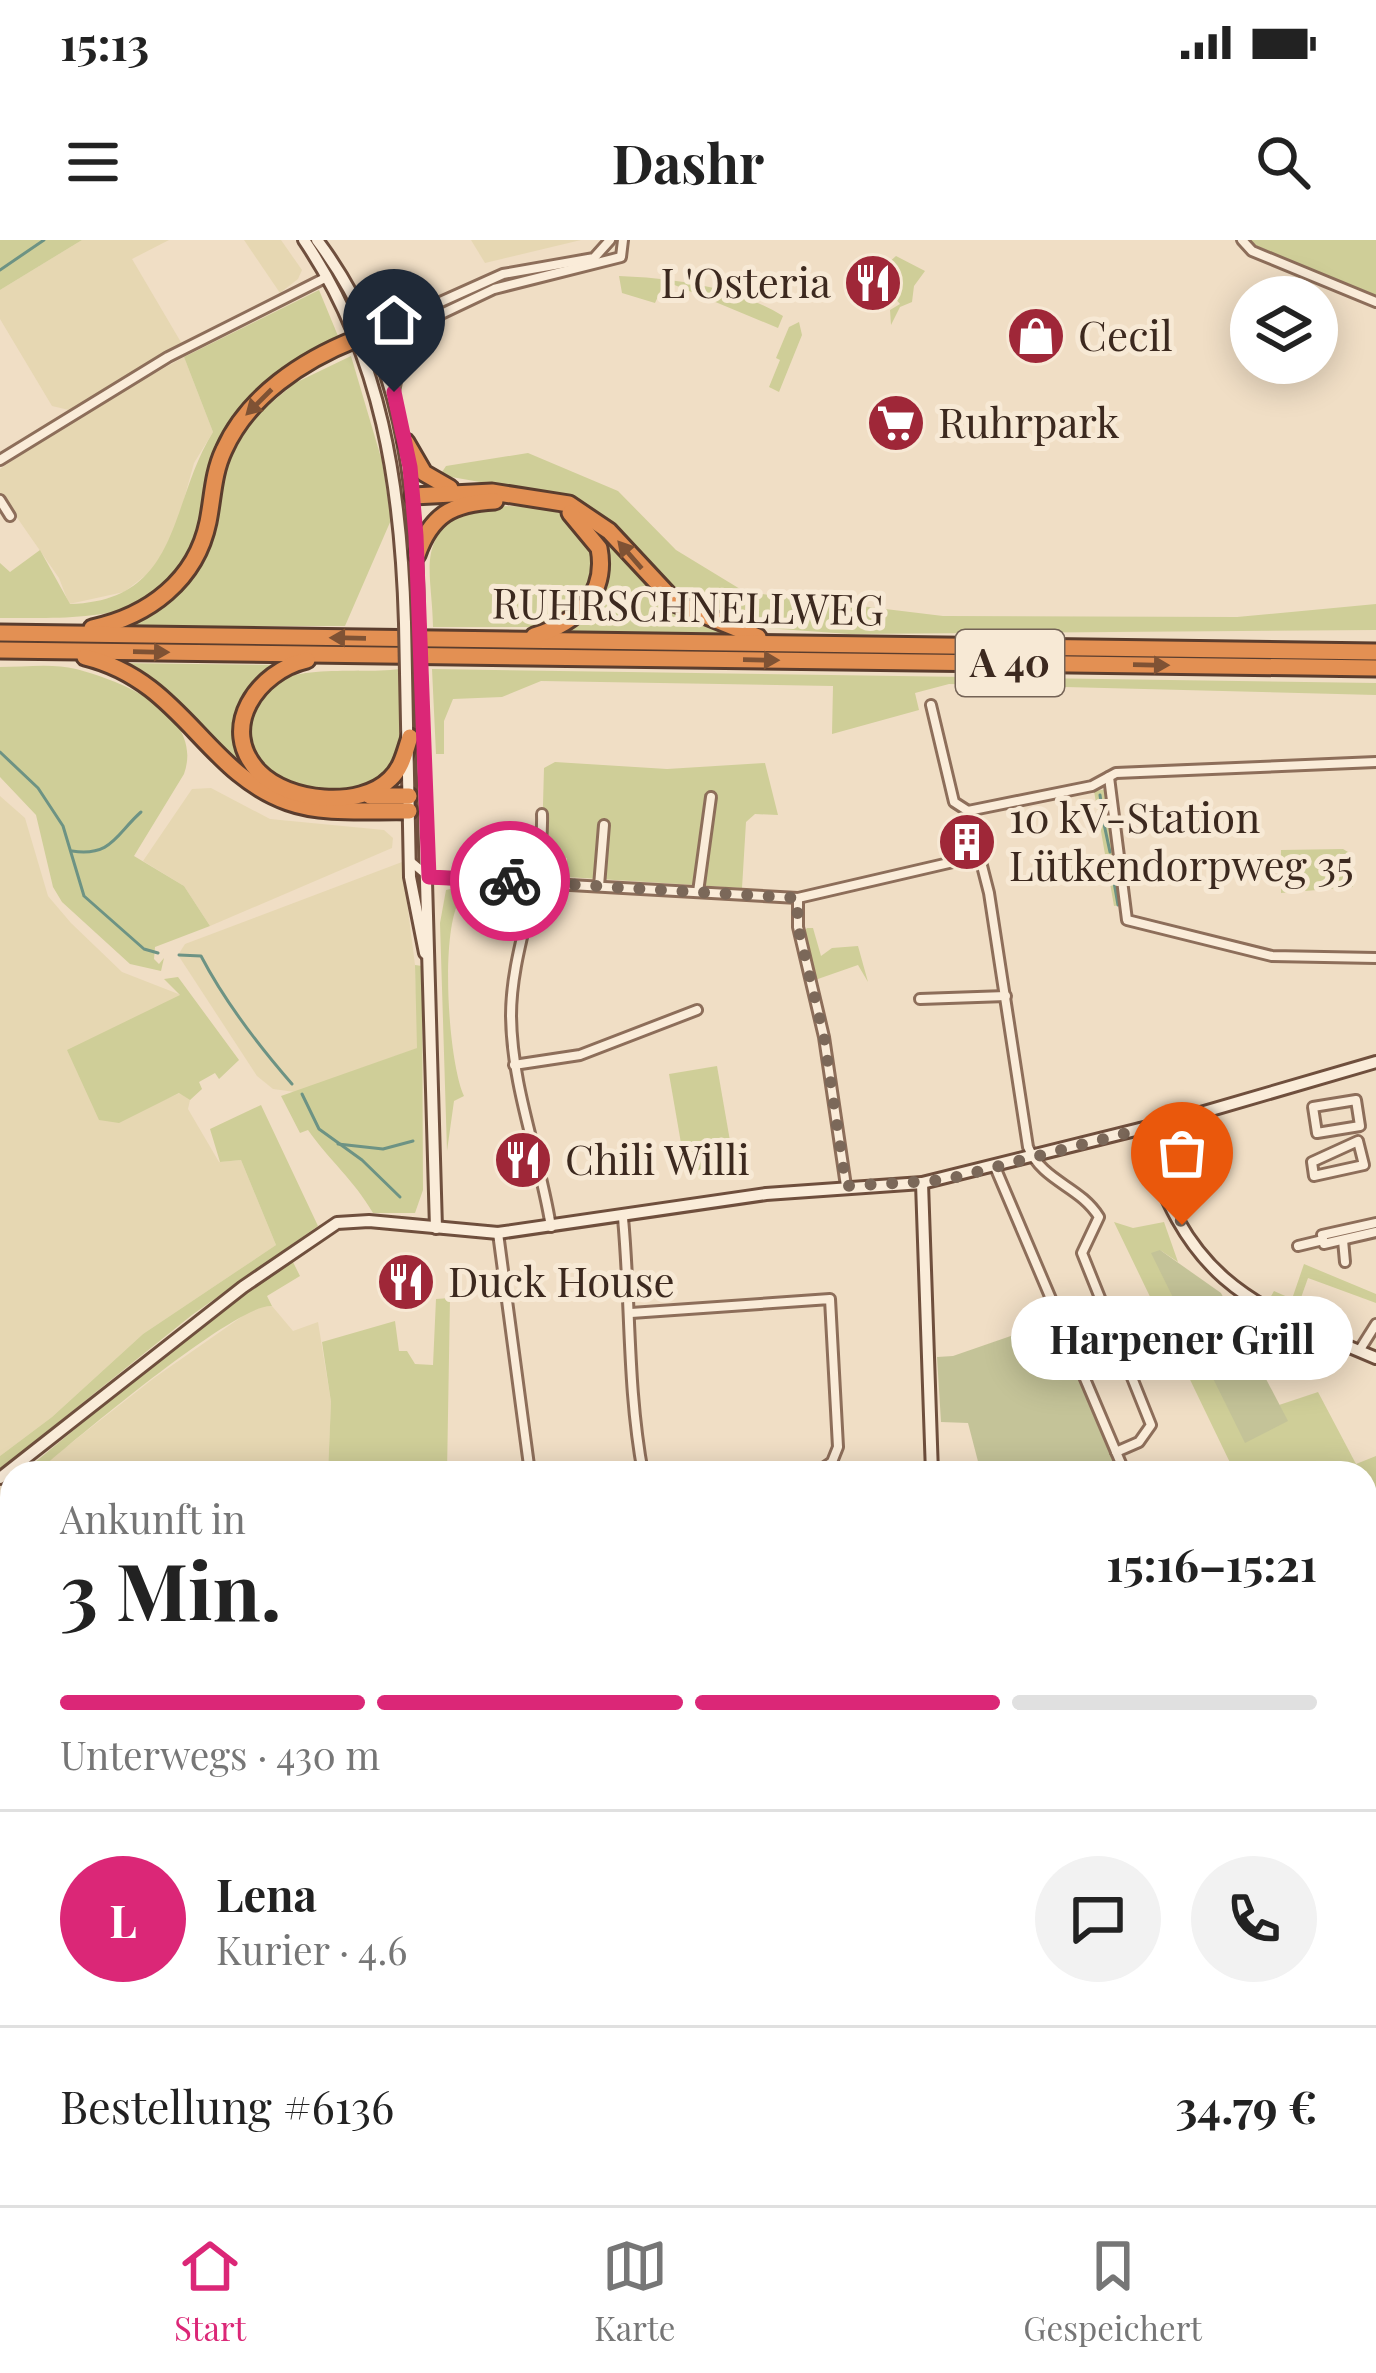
<!DOCTYPE html>
<html lang="de">
<head>
<meta charset="utf-8">
<style>
  body { margin:0; font-family:"Playfair Display",serif; background:#f2f2f2; color:#222; height:100vh; display:flex; flex-direction:column; font-size:45px; white-space:nowrap }
  * { box-sizing:border-box; margin:0 }
  p { font-size:39px; color:#767676 }
  .icon { flex:none; width:66px; height:66px; fill:none; stroke:currentColor; stroke-width:2; stroke-linecap:round; stroke-linejoin:round }
  .map { position:relative; flex:1; overflow:hidden }
  .sheet { position:absolute; left:0px; top:1221px; width:1377px; height:744px; display:flex; flex-direction:column; background:#fff; border-radius:36px 36px 0 0; box-shadow:0 6px 30px #0003 }
  .sheet>* { flex:none }
  .buttons { position:absolute; left:1230px; top:36px; display:grid; gap:24px }
  .buttons a { display:grid; place-items:center; width:108px; height:108px; border-radius:50%; background:#fff; box-shadow:0 6px 30px #0003; font-size:60px }
  .pin { position:absolute; display:grid; place-items:center; width:102px; height:102px; color:#fff; margin:-123px -51px; border-radius:50% 50% 50% 0; rotate:-45deg; box-shadow:0 0 12px #0007 }
  .pin .icon { rotate:45deg }
  .courier { position:absolute; display:grid; place-items:center; width:120px; height:120px; margin:-60px; border:9px solid #db2777; border-radius:50%; background:#fff; color:#222; box-shadow:0 3px 15px #0007 }
  .bubble { position:absolute; height:84px; border-radius:42px; background:#fff; box-shadow:0 6px 30px #0003; font-size:39px; font-weight:700; line-height:84px; text-align:center }
  .head em { font-style:normal; font-weight:700 }
  .head div { display:flex; flex-direction:column-reverse }
  .head { display:flex; align-items:center; justify-content:space-between; height:204px; padding:0 60px }
  h1 { font-size:78px; font-weight:700; line-height:90px }
  .bar { display:grid; grid-template-columns:repeat(4,1fr); gap:18px 12px; align-content:center; height:144px; padding:0 60px }
  .bar i { height:15px; border-radius:9px; background:#e0e0e0 }
  .bar .current { background:#db2777 }
  .bar p { grid-column:span 4 }
  .line { display:flex; align-items:center; gap:30px; padding:0 60px; border-top:3px solid #e0e0e0 }
  .line div { flex:1 }
  .round { display:grid; place-items:center; flex:none; width:126px; height:126px; border-radius:63px; background:#f2f2f2 }
  .status { display:flex; justify-content:space-between; align-items:center; height:84px; padding:0 60px; background:#fff; direction:ltr }
  .status svg { height:33px; fill:currentColor }
  header { display:flex; justify-content:space-between; align-items:center; height:156px; padding:0 60px; background:#fff; font-size:54px; font-weight:700 }
  .tabs { display:flex; justify-content:space-around; align-items:center; height:168px; border-top:3px solid #e0e0e0; background:#fff; font-size:33px; color:#767676 }
  .tabs a { display:grid; justify-items:center; gap:6px }
  .tabs .current { color:#db2777 }
  .map>svg:first-child { display:block }
</style>
</head>
<body>
<div class="status"><b>15:13</b><svg viewBox="0 0 49 12"><path d="M0 12V9h3v3zM5 12V6h3v6zM10 12V3h3v9zM15 12V0h3v12zM26 1h20v11H26zM47 4h2v5h-2z"/></svg></div>
<header><svg class="icon" aria-label="menu" viewBox="0 0 24 24"><path d="M4 6h16M4 12h16M4 18h16"/></svg>Dashr<svg class="icon" aria-label="search" viewBox="0 0 24 24"><circle cx="10" cy="10" r="6"/><path d="M15 15l6 6"/></svg></header>
<div class="map">
<svg width="1376" height="1965" viewBox="0 0 1376 1965">
  <rect width="100%" height="100%" fill="#f0dec5"/>
  <g fill="#e6d7b2">
    <polygon points="82,0 169,0 132,19 182,104 69,170 52,166 0,79 0,50"/>
    <polygon points="244,0 281,0 302,30 298,39 280,53"/>
    <polygon points="471,0 581,0 485,23"/>
    <polygon points="184,117 213,192 194,223 172,303 155,328 124,352 69,364 59,338 0,253 0,229 83,173"/>
    <polygon points="211,548 270,579 384,590 393,598 392,608 210,686 184,646 143,621 192,549"/>
    <polygon points="0,556 25,578 48,656 71,683 122,732 181,755 125,877 180,853 190,860 188,869 219,922 241,920 276,1005 143,1094 52,1177 0,1216"/>
    <polygon points="402,622 415,725 418,808 295,852 273,849 257,836 178,715 185,704"/>
    <polygon points="260,1064 272,1066 293,1091 318,1082 331,1162 328,1233 33,1233 154,1138"/>
    <polygon points="12,1248 12,1559 0,1562 0,1257"/>
    <polygon points="1365,1757 1376,1760 1376,1940 1365,1941"/>
    <polygon points="0,1772 12,1777 12,1953 66,1953 68,1965 0,1965"/>
    <polygon points="1006,1953 1208,1953 1178,1965 1007,1965"/>
  </g>
  <g fill="#cfce98">
    <polygon points="0,0 82,0 0,50"/>
    <polygon points="1247,0 1376,0 1376,57 1250,3"/>
    <polygon points="896,16 925,31 914,46 912,62 900,67 891,85 890,70 900,64 895,58 899,39 887,24"/>
    <path d="M619,36C674,38 736,47 783,76L778,88L665,41L655,63L622,53Z"/>
    <path d="M319,50L338,96C299,121 258,144 230,182C207,214 210,253 201,289C175,388 78,377 0,378V323L10,332L40,310L70,364C182,361 168,264 213,192L184,117Z"/>
    <polygon points="799,82 802,95 779,152 769,147 780,120 776,118 789,87"/>
    <polygon points="351,116 382,221 391,280 345,386 119,386 164,362 219,268 222,235 252,179 295,143"/>
    <polygon points="528,213 618,251 676,310 745,352 943,376 1237,377 1376,364 1376,390 849,394 750,387 703,373 674,351 596,272 571,258 440,235 446,226"/>
    <path d="M468,266C541,266 615,260 585,359L535,387H433C432,329 415,302 468,266Z"/>
    <polygon points="598,288 679,372 726,393 558,391 581,377 601,302"/>
    <path d="M115,423L282,425L237,478L268,542L397,563C357,562 314,566 276,550C211,523 184,447 115,423Z"/>
    <path d="M0,427C24,427 53,423 76,429C122,441 205,474 184,534L134,616L184,646L210,686L155,707L154,719L159,724L164,718L161,731L130,724L62,662L53,647L36,575L0,537Z"/>
    <path d="M400,429C401,455 410,490 399,514C372,576 283,554 250,509C238,409 339,437 400,429Z"/>
    <polygon points="432,429 1376,443 1376,455 949,444 915,453 919,470 832,494 833,446 541,441 502,457 453,459 444,481 444,514 436,514"/>
    <polygon points="555,522 667,529 765,523 778,575 755,574 746,582 742,648 567,637 567,618 556,616 550,637 541,637 544,528"/>
    <polygon points="1108,549 1122,665 1114,666 1094,551"/>
    <polygon points="1343,609 1353,615 1353,647 1281,653 1281,610"/>
    <path d="M472,644L498,653L462,656C439,686 448,821 464,856L454,861L447,911L440,683L446,650Z"/>
    <polygon points="807,688 813,688 821,716 832,708 858,706 868,742 858,725 815,740 803,693"/>
    <path d="M415,725L422,726L423,950L415,973H373C354,940 329,920 308,890L300,893L281,856L417,808Z"/>
    <polygon points="178,737 239,820 219,839 215,833 199,842 202,849 190,860 179,853 119,883 99,880 67,810 180,755 164,739"/>
    <polygon points="717,826 734,924 686,932 669,834"/>
    <polygon points="261,865 318,986 192,1075 0,1229 0,1216 52,1177 143,1094 276,1005 241,920 220,922 210,889"/>
    <polygon points="1114,982 1133,988 1164,982 1178,1022 1160,1010 1287,1181 1279,1165 1318,1152 1356,1224 1376,1216 1376,1351 1365,1357 1365,1233 1235,1233"/>
    <path d="M292,1020L300,1036L267,1056L272,1066C239,1062 84,1192 51,1220L33,1233H22L226,1064Z"/>
    <polygon points="1304,1024 1376,1054 1376,1063 1308,1038 1297,1069 1270,1058 1274,1051 1292,1059"/>
    <polygon points="450,1058 447,1233 328,1233 331,1162 322,1102 395,1081 399,1111 407,1111 415,1124 433,1125 436,1059"/>
    <polygon points="1376,1365 1376,1602 1365,1590 1365,1371"/>
    <polygon points="1365,1642 1376,1656 1376,1760 1365,1757"/>
    <polygon points="0,1680 12,1716 12,1777 0,1772"/>
    <polygon points="622,1953 994,1953 993,1965 656,1965 642,1956 635,1965 615,1965"/>
  </g>
  <g fill="#c4c398">
    <polygon points="1160,1010 1221,1053 1288,1181 1245,1203 1151,1013"/>
    <polygon points="1054,1081 1118,1233 981,1233 968,1183 941,1182 937,1117 953,1116"/>
  </g>
  <g fill="none" stroke-linecap="round" stroke-linejoin="round">
    <g stroke="#6d9384" stroke-width="3">
      <polyline points="0,30 44,0"/>
      <polyline points="0,512 38,548 63,586 84,656 144,709 158,713"/>
      <polyline points="1100,555 1103,575"/>
      <polyline points="1104,584 1110,612"/>
      <path d="M72,611C112,617 116,594 141,572"/>
      <polyline points="1111,625 1118,665"/>
      <path d="M179,715L201,716C225,762 259,806 292,844"/>
      <polyline points="302,854 319,889 362,920 400,957"/>
      <polyline points="338,904 383,909 413,901"/>
      <polyline points="606,1953 624,1965"/>
    </g>
    <defs>
      <g id="street">
        <polyline points="1242,0 1252,11 1376,62"/>
        <polyline points="369,94 503,34 594,18 610,0"/>
        <polyline points="358,99 376,105 494,49 621,17 623,0"/>
        <polyline points="394,152 403,106 415,86"/>
        <polyline points="0,220 168,117 327,37"/>
        <polyline points="0,260 10,276"/>
        <path d="M931,465L954,562L968,571L989,653L1028,907C1043,942 1080,946 1099,977L1082,1013L1151,1185L1139,1202L1116,1212"/>
        <polyline points="1109,537 1127,680 1272,716 1376,718"/>
        <polyline points="968,571 1092,546 1116,533 1376,522"/>
        <path d="M542,574C544,643 511,707 511,776C512,850 540,916 551,987"/>
        <polyline points="410,621 429,637 798,658 979,616"/>
        <polyline points="599,646 604,585"/>
        <polyline points="698,652 711,557"/>
        <polyline points="798,658 798,687 824,797 846,946"/>
        <polyline points="920,759 1006,756"/>
        <polyline points="514,825 580,815 697,770"/>
        <polygon points="1356,860 1360,886 1317,893 1313,867"/>
        <polygon points="1358,901 1364,925 1314,936 1312,922"/>
        <polyline points="995,927 1125,1233"/>
        <path d="M623,978C631,1064 627,1147 643,1233"/>
        <polyline points="1376,983 1322,995 1324,1004 1376,992"/>
        <polyline points="498,993 530,1233"/>
        <polyline points="1343,1000 1345,1022"/>
        <polyline points="1298,1006 1323,1000"/>
        <polyline points="631,1073 830,1059 838,1207 832,1222 816,1233"/>
        <polyline points="1359,1111 1376,1084"/>
        <polyline points="156,1953 160,1965"/>
        <polyline points="361,1953 367,1965"/>
        <polyline points="541,1953 553,1965"/>
        <polyline points="287,1965 333,1953"/>
        <polyline points="536,1965 541,1953"/>
      </g>
      <g id="secondary">
        <path d="M304,0C382,115 401,247 405,383"/>
        <path d="M317,0C402,113 417,245 418,382"/>
        <polyline points="406,433 410,637 425,713"/>
        <polyline points="420,433 436,988"/>
        <polyline points="1153,886 1177,965"/>
        <path d="M1141,889C1186,1037 1239,1062 1376,1118"/>
        <polyline points="922,943 932,1233"/>
        <polyline points="0,1238 243,1047 337,983 369,981 498,993 766,954 922,943 1180,879 1376,822"/>
        <polyline points="998,1953 998,1965"/>
      </g>
      <g id="highway">
        <polyline points="406,202 424,233 450,248"/>
        <polyline points="413,256 492,252 569,264 609,291 677,364 758,397"/>
        <path d="M417,315C431,275 452,263 495,261"/>
        <path d="M92,388C149,376 196,340 208,282C213,257 213,233 224,210C248,156 303,120 356,99"/>
        <polyline points="0,393 1376,412"/>
        <path d="M534,396C576,383 608,355 599,308L570,273"/>
        <polyline points="0,410 1376,428"/>
        <path d="M85,417C183,441 204,532 288,562C324,575 370,570 409,571"/>
        <path d="M307,420C258,431 217,488 259,532C288,562 360,569 390,539C402,528 405,512 410,497"/>
        <polyline points="370,556 409,556"/>
      </g>
    </defs>
    <use href="#street" stroke="#8d6e5a" stroke-width="14"/>
    <use href="#secondary" stroke="#6f4f3d" stroke-width="16"/>
    <use href="#highway" stroke="#5a3d2e" stroke-width="21"/>
    <use href="#street" stroke="#faecd9" stroke-width="8"/>
    <use href="#secondary" stroke="#faecd9" stroke-width="10"/>
    <use href="#highway" stroke="#e39053" stroke-width="15"/>
    <defs>
      <g id="secondary-bridge">
        <polyline points="418,382 420,433"/>
        <polyline points="405,383 406,433"/>
      </g>
    </defs>
    <use href="#secondary-bridge" stroke="#6f4f3d" stroke-width="16" stroke-linecap="butt"/>
    <use href="#secondary-bridge" stroke="#faecd9" stroke-width="10"/>
  </g>
  <defs><path id="oneway-solid" d="M-6-.8H1V-3.2L6.5 0L1 3.2V.8H-6Z" transform="scale(3)"/></defs>
  <g fill="#7f5234">
    <use href="#oneway-solid" transform="translate(259 162) rotate(135)"/>
    <use href="#oneway-solid" transform="translate(630 315) rotate(-131)"/>
    <use href="#oneway-solid" transform="translate(348 398) rotate(-179)"/>
    <use href="#oneway-solid" transform="translate(151 412) rotate(1)"/>
    <use href="#oneway-solid" transform="translate(761 420) rotate(1)"/>
    <use href="#oneway-solid" transform="translate(1151 425) rotate(1)"/>
  </g>
  <g fill="none" stroke-linecap="round" stroke-linejoin="round">
    <polyline stroke="#7b6859" stroke-width="12" stroke-dasharray="0 21.6" points="510,641 797,658 798,687 824,797 846,946 945,940 1154,886 1182,985"/>
    <polyline stroke="#db2777" stroke-width="15" points="394,152 410,227 416,296 429,637 510,641"/>
  </g>
  <defs>
    <symbol id="restaurant-disc" viewBox="-11 -11 22 22"><circle r="9.5" fill="#9f2738" stroke="#f7e9d5"/><path d="M-5-6h1v4h1v-4h1v4h1v-4h1v5L-1.5 .5V6h-2V.5L-5-1ZM5-6V6H3V1.5H1.5Q1.5-4 5-6Z" fill="#fff"/></symbol>
    <symbol id="shop-disc" viewBox="-11 -11 22 22"><circle r="9.5" fill="#9f2738" stroke="#f7e9d5"/><path d="M-5-2.5h2.3a2.7 3.5 0 0 1 5.4 0H5L5.5 6h-11ZM-1.5-2.5h3a1.5 2.3 0 0 0-3 0Z" fill="#fff"/></symbol>
    <symbol id="supermarket-disc" viewBox="-11 -11 22 22"><circle r="9.5" fill="#9f2738" stroke="#f7e9d5"/><path d="M-6-5.5h2.5l.6 2H6L4.5 2H-2.5L-4.4-4H-6ZM-1.5 3.2a1.3 1.3 0 1 0 .1 0ZM3 3.2a1.3 1.3 0 1 0 .1 0Z" fill="#fff"/></symbol>
    <symbol id="building-disc" viewBox="-11 -11 22 22"><circle r="9.5" fill="#9f2738" stroke="#f7e9d5"/><path d="M-4-6H4V6H1V3H-1V6H-4ZM-2.5-4.3h1.7v1.8h-1.7ZM.8-4.3h1.7v1.8H.8ZM-2.5-1h1.7V.8h-1.7ZM.8-1h1.7V.8H.8Z" fill="#fff"/></symbol>
  </defs>
  <g fill-rule="evenodd">
    <use href="#restaurant-disc" x="840" y="10" width="66" height="66"/>
    <use href="#shop-disc" x="1003" y="63" width="66" height="66"/>
    <use href="#supermarket-disc" x="863" y="150" width="66" height="66"/>
    <use href="#building-disc" x="934" y="569" width="66" height="66"/>
    <use href="#restaurant-disc" x="490" y="887" width="66" height="66"/>
    <use href="#restaurant-disc" x="373" y="1009" width="66" height="66"/>
  </g>
  <g text-anchor="middle" stroke-width="10" stroke-linejoin="round" paint-order="stroke">
    <rect fill="#f7e9d5" stroke="#746356" stroke-width="3" x="956" y="390" width="108" height="66" rx="9"/>
    <g font-size="39" font-weight="bold" fill="#3c291f">
      <text x="1010" y="437">A 40</text>
    </g>
    <g font-size="42" fill="#3c291f" stroke="#f7e9d5" text-anchor="start">
      <text x="831" y="58" text-anchor="end">L'Osteria</text>
      <text x="1078" y="111">Cecil</text>
      <text x="938" y="198">Ruhrpark</text>
      <text x="1009" y="593">10 kV-Station<tspan x="1009" dy="48">Lütkendorpweg 35</tspan></text>
      <text x="565" y="935">Chili Willi</text>
      <text x="448" y="1057">Duck House</text>
    </g>
    <g font-size="42" fill="#3c291f" stroke="#f7e9d5">
      <text transform="translate(688 367) rotate(1)" y="15">RUHRSCHNELLWEG</text>
    </g>
  </g>
</svg>
<div class="buttons">
<a><svg class="icon" aria-label="layers" viewBox="0 0 24 24"><path d="M12 4l9 5-9 5-9-5zM3 14l9 5 9-5"/></svg></a>
</div>
<div class="pin" style="left:1182px;top:985px;background:#ea580c"><svg class="icon" aria-label="bag" viewBox="0 0 24 24"><path d="M5 8h14l-1 12H6zM9 8a3 3 0 0 1 6 0"/></svg></div>
<div class="pin" style="left:394px;top:152px;background:#1f2937"><svg class="icon" aria-label="home" viewBox="0 0 24 24"><path d="M3 11l9-7 9 7M6 9v11h12V9"/></svg></div>
<div class="courier" style="left:510px;top:641px"><svg class="icon" aria-label="bike" viewBox="0 0 24 24"><circle cx="6" cy="16" r="4"/><circle cx="18" cy="16" r="4"/><path d="M6 16l4-8h5l3 8M10 8l3 8H6M13 5h3"/></svg></div>
<div class="bubble" style="left:1011px;top:1056px;width:342px">Harpener Grill</div>
<section class="sheet">
<div class="head"><div><h1>3 Min.</h1><p>Ankunft in</p></div><em>15:16–15:21</em></div>
<div class="bar"><i class="current"></i><i class="current"></i><i class="current"></i><i></i><p>Unterwegs · 430 m</p></div>
<div class="line" style="height:216px"><b class="round" style="background:#db2777;color:#fff">L</b><div><b>Lena</b><p>Kurier · 4.6</p></div><a class="round"><svg class="icon" aria-label="chat" viewBox="0 0 24 24"><path d="M4 5h16v11H9l-5 4z"/></svg></a><a class="round"><svg class="icon" aria-label="phone" viewBox="0 0 24 24"><path d="M5 4h4l2 5-3 2q2 4 5 5l2-3 5 2v4C11 20 4 13 5 4z"/></svg></a></div>
<div class="line" style="height:156px"><div>Bestellung #6136</div><b>34.79 €</b></div>
</section>
</div>
<nav class="tabs">
<a class="current"><svg class="icon" aria-label="home" viewBox="0 0 24 24"><path d="M3 11l9-7 9 7M6 9v11h12V9"/></svg>Start</a>
<a><svg class="icon" aria-label="map" viewBox="0 0 24 24"><path d="M3 6l6-2 6 2 6-2v14l-6 2-6-2-6 2zM9 4v14M15 6v14"/></svg>Karte</a>
<a><svg class="icon" aria-label="saved" viewBox="0 0 24 24"><path d="M7 4h10v16l-5-4-5 4z"/></svg>Gespeichert</a>
</nav>
</body>
</html>
